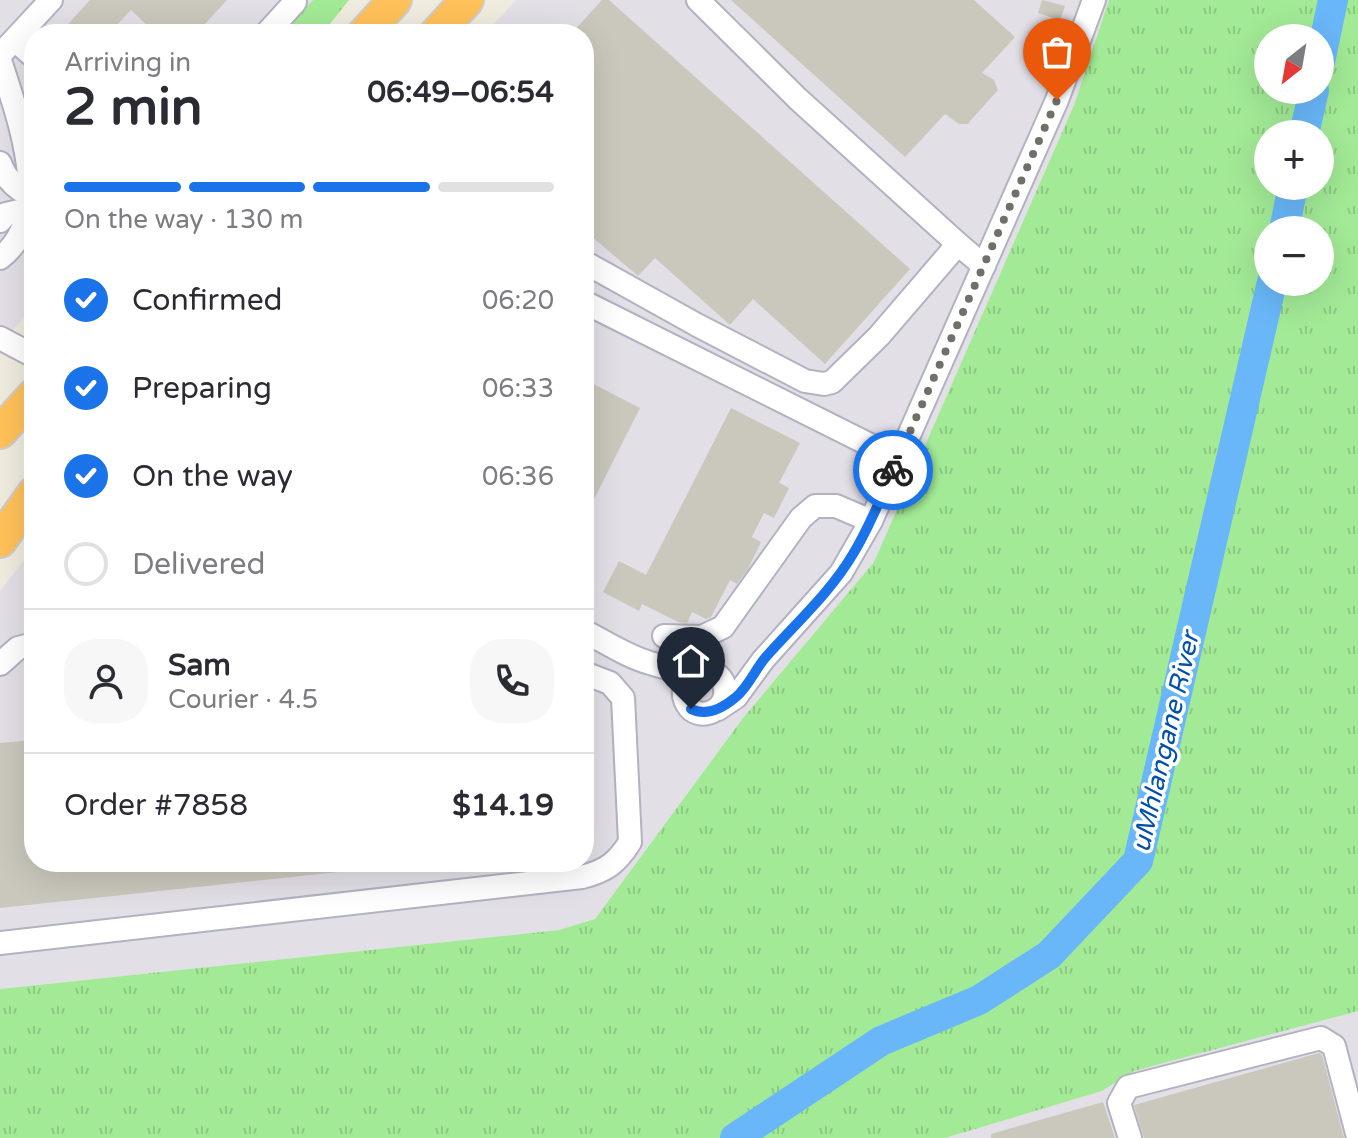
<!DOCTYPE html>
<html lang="en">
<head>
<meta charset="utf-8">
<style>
  body { margin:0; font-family:"Varela Round",sans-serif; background:#f7f7f7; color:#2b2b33; height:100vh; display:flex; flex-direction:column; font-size:30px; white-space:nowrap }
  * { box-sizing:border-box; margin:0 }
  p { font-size:26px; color:#7c7c81 }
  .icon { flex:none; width:44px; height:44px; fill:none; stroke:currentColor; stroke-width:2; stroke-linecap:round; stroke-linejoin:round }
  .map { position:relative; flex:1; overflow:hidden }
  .drawer { position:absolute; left:24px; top:24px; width:570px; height:848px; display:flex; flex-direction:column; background:#fff; border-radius:32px; box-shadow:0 8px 32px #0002 }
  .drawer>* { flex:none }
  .needle { width:52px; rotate:211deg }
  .tools { position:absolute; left:1254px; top:24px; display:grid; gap:16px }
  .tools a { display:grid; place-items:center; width:80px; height:80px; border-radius:50%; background:#fff; box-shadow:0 8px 32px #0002; font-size:40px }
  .pin { position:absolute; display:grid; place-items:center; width:68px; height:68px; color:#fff; margin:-82px -34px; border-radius:50% 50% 50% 0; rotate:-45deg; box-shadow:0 0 8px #0007 }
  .pin .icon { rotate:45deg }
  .courier { position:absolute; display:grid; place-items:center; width:80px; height:80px; margin:-40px; border:6px solid #1a73e8; border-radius:50%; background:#fff; color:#222; box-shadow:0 2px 10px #0007 }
  .overview em { font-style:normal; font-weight:700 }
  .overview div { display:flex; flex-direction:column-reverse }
  .overview { display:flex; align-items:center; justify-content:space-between; height:136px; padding:0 40px }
  h1 { font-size:52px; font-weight:700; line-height:60px }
  .bar { display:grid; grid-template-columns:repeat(4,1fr); gap:12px 8px; align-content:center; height:96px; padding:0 40px }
  .bar i { height:10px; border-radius:6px; background:#e1e1e2 }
  .bar .active { background:#1a73e8 }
  .bar p { grid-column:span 4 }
  .line { display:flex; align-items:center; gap:20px; padding:0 40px; border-top:2px solid #e1e1e2 }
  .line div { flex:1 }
  .round { display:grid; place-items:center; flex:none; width:84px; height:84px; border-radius:32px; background:#f7f7f7 }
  ol { padding:0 40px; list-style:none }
  li { display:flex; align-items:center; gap:24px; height:88px }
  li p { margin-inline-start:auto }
  li .icon { padding:8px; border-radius:50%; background:#1a73e8; color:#fff; stroke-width:4 }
  li:last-child { color:#7c7c81 }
  li i { width:44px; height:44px; border:4px solid #e1e1e2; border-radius:50% }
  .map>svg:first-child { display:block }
</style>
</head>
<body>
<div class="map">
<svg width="1358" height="1138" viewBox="0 0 1358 1138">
  <defs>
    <pattern id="grass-tufts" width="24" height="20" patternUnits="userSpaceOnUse" patternTransform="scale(2)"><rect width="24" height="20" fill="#a2ea96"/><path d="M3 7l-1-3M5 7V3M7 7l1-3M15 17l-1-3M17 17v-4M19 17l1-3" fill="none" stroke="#8cc981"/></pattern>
  </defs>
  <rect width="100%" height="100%" fill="#efebde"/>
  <g fill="#e3dfe7">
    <polygon points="0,0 313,0 282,34 34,34 34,307 0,344"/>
    <polygon points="516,0 1109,0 1074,105 874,562 743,718 595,919 559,930 0,989 0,591 34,548 34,862 584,862 584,34 485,34"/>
    <polygon points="1358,1010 1358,1138 945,1138 1102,1091 1134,1071"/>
  </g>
  <g fill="url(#grass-tufts)" fill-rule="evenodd">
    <polygon points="313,0 349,0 322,34 282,34"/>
    <path d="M1109,0H1358V1011L1134,1071L1102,1091L945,1138H0V989L559,930L595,919L743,718L874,562L1074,105ZM1268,38H1320V90H1268ZM1268,134H1320V186H1268ZM1268,230H1320V282H1268Z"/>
  </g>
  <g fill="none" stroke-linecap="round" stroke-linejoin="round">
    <g stroke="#69b7f9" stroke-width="30">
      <polyline points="1320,62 1333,0"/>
      <polyline points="1304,134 1314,90"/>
      <polyline points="1284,230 1293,186"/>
      <polyline points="735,1138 881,1041 979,1000 1049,955 1138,861 1272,282"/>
    </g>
  </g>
  <g fill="#cac8bc">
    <polygon points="90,0 227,0 202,27 209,34 156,34 131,10 108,34 59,34"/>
    <polygon points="602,0 609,0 910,269 825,364 753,299 730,325 655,258 638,276 584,230 584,34 571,34"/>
    <polygon points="731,0 974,0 1015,37 982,73 994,80 998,90 971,120 968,124 959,124 945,114 905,157"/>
    <polygon points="1042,0 1065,6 1060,20 1038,13"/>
    <polygon points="584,379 640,408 584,519"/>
    <polygon points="731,408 800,443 779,483 789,488 774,518 764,513 752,537 761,542 748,569 737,584 730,580 711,617 706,619 692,612 687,623 678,622 642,604 639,611 603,592 619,561 646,575"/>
    <polygon points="34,740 34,862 347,862 348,871 0,908 0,743"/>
    <polygon points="1319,1053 1322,1055 1344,1138 1144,1138 1134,1105"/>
    <polygon points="1103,1102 1115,1138 991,1138 991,1134"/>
  </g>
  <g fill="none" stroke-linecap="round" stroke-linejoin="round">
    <defs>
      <g id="minor">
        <polyline points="698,0 798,99 958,244"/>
        <polyline points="266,34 295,2 293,0"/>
        <polyline points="15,40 34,57"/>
        <polyline points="0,55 51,0"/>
        <path d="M0,60C17,115 57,215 0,258"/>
        <path d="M0,163C6,179 17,191 34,196"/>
        <polyline points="0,221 6,214 28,209"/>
        <polyline points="584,262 697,325 805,381 824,384 832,382 879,336 958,244 984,266"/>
        <polyline points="584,302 898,459"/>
        <polyline points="0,338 34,356"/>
        <path d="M584,631C605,642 628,657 650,663C663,667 679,672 693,673C701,673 708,669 716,674C729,683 728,702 715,710C691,725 671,691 694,673"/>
        <polyline points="664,636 702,637 723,627 801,518 815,506 836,506 871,521"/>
        <polyline points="0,664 18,648 34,644"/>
        <polyline points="718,709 736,697 763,660 841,573 871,521 1057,100 1094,0"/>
        <path d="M0,943L582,877C606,871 617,863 630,842L623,698L610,683L584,673"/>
        <polyline points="1130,1138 1119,1103 1128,1087 1321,1038 1334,1046 1358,1137"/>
      </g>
      <g id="highway">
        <polyline points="364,34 395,0"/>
        <polyline points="436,34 467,0"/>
        <polyline points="0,432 34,395"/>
        <polyline points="0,541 34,493"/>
      </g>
    </defs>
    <use href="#minor" stroke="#b2b2c1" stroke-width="26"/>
    <use href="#highway" stroke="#ccc" stroke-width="36"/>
    <use href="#minor" stroke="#fff" stroke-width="22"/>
    <use href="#highway" stroke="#ffc159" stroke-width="32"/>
  </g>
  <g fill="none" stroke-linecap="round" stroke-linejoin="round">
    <polyline stroke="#706f6a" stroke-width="8" stroke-dasharray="0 14.4" points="893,470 1057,100"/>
    <path stroke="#1a73e8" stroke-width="10" d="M691,709C707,717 723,708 736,697C748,687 755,670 765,658C795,624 830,593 853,554C869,528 881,498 893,470"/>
  </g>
  <g text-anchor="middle" stroke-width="7" stroke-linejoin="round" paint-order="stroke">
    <g font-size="26" font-style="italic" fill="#0250ab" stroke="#fff">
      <text transform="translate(1165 742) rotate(-77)" y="9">uMhlangane River</text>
    </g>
  </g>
</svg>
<div class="tools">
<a><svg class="needle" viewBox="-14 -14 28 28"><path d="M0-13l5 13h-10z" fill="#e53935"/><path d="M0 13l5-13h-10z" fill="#7c7c81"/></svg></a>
<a>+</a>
<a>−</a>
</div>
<div class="pin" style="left:1057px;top:100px;background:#ea580c"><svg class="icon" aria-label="bag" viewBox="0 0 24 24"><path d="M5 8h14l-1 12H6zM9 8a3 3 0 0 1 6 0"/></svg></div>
<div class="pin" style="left:691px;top:709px;background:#1f2937"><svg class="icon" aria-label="home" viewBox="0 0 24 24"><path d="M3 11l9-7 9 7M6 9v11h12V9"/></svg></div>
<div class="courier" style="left:893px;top:470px"><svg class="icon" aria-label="bike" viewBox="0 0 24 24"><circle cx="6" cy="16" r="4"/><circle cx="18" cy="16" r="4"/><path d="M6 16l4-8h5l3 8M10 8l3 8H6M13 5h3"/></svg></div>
<section class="drawer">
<div class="overview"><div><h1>2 min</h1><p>Arriving in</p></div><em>06:49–06:54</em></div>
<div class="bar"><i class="active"></i><i class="active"></i><i class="active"></i><i></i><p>On the way · 130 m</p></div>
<ol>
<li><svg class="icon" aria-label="check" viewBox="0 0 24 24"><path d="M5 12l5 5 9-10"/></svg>Confirmed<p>06:20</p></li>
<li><svg class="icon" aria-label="check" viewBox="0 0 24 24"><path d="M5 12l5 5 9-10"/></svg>Preparing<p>06:33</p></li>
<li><svg class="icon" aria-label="check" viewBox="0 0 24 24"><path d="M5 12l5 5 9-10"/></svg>On the way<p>06:36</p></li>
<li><i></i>Delivered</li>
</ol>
<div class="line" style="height:144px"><a class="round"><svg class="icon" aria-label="person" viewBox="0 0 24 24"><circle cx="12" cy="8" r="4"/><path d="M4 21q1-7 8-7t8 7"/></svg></a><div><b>Sam</b><p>Courier · 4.5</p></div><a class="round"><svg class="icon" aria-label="phone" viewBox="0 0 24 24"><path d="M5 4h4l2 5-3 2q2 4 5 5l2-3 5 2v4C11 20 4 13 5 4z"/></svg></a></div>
<div class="line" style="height:104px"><div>Order #7858</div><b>$14.19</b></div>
</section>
</div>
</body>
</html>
